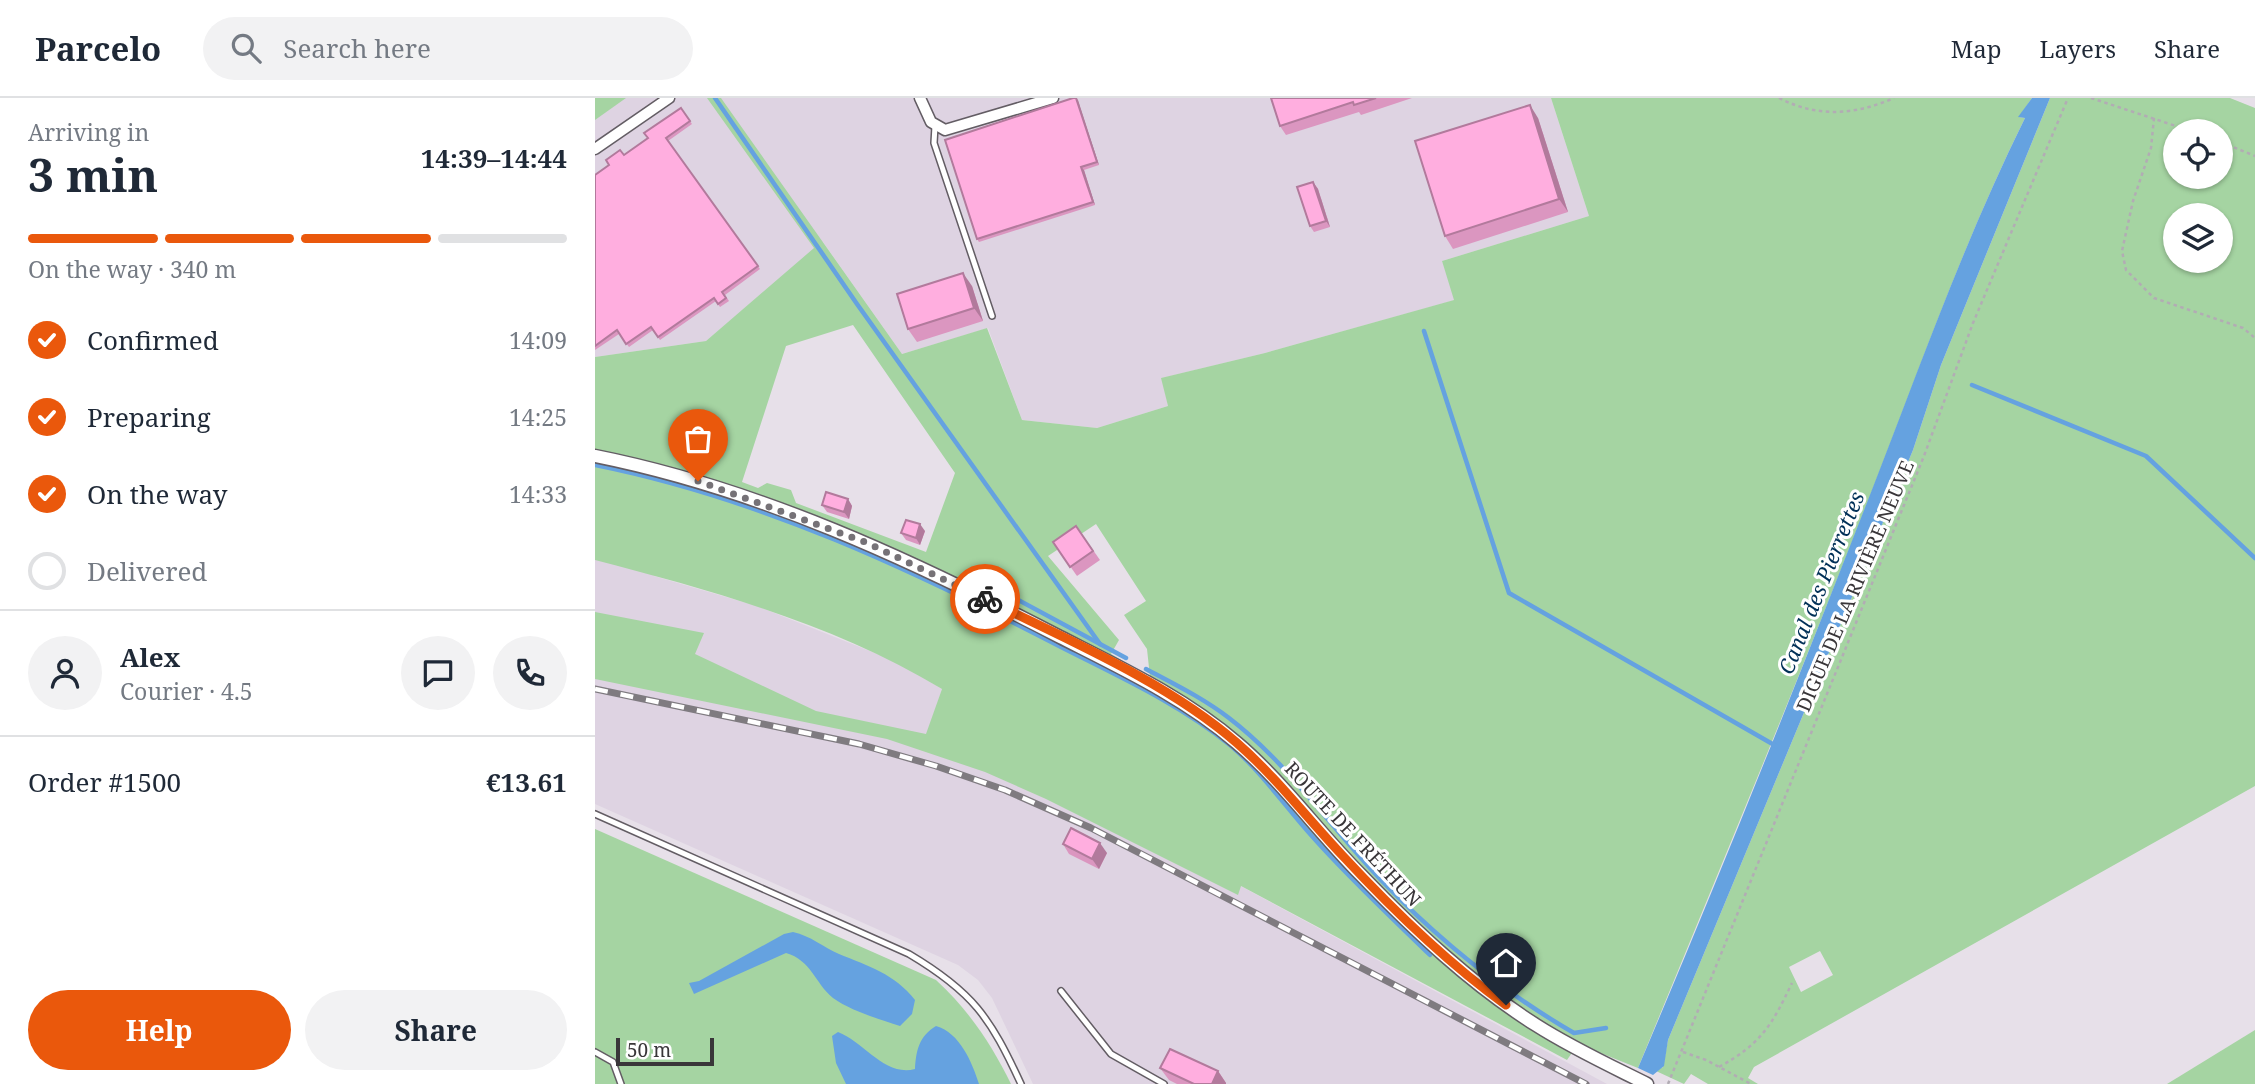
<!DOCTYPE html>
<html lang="en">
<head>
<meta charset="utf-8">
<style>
  body { margin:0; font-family:"Noto Serif",serif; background:#f2f2f3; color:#1f2937; height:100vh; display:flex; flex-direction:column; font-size:26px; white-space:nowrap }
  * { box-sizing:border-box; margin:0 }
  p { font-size:23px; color:#747a83 }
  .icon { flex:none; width:38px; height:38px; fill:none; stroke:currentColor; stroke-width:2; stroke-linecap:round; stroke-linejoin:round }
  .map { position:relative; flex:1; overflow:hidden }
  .side { display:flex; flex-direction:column; background:#fff; width:595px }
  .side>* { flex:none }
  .controls { position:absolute; left:1568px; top:21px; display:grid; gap:14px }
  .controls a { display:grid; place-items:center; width:70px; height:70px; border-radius:50%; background:#fff; box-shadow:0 2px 5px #0004; font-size:35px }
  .scale { position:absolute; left:21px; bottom:18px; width:98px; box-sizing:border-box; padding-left:7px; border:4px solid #393639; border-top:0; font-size:19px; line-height:24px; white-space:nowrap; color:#393639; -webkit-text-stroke:5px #fff; paint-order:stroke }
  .pin { position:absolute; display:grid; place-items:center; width:60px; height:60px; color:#fff; margin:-72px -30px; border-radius:50% 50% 50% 0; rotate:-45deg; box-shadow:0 0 7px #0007 }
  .pin .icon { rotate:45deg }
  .courier { position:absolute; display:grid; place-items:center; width:70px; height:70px; margin:-35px; border:5px solid #ea580c; border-radius:50%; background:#fff; color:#222; box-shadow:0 2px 9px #0007 }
  .summary em { font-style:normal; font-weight:700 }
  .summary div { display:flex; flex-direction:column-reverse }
  .summary { display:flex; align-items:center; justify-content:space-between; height:119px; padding:0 28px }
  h1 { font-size:46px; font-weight:700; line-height:52px }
  .bar { display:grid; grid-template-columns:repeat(4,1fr); gap:10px 7px; align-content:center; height:84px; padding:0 28px }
  .bar i { height:9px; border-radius:5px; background:#e0e1e3 }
  .bar .current { background:#ea580c }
  .bar p { grid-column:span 4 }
  .line { display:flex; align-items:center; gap:18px; padding:0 28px; border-top:2px solid #e0e1e3 }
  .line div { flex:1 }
  .round { display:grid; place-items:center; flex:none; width:74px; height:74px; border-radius:37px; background:#f2f2f3 }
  ol { padding:0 28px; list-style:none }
  li { display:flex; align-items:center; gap:21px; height:77px }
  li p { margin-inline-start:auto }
  li .icon { padding:7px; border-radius:50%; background:#ea580c; color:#fff; stroke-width:4 }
  li:last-child { color:#747a83 }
  li i { width:38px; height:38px; border:4px solid #e0e1e3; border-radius:50% }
  .cta { display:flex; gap:14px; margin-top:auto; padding:14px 28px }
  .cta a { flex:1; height:80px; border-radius:42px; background:#ea580c; color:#fff; font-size:28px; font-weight:700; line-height:80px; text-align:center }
  .cta a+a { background:#f2f2f3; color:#1f2937 }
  header { display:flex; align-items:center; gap:42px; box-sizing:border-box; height:98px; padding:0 35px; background:#fff; border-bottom:2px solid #e0e1e3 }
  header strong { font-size:33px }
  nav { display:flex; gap:38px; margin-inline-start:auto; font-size:24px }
  .search { width:490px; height:63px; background:#f2f2f3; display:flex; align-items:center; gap:18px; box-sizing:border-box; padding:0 24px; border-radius:38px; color:#747a83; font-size:26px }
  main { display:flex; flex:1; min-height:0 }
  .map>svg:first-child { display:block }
</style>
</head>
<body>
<header>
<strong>Parcelo</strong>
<div class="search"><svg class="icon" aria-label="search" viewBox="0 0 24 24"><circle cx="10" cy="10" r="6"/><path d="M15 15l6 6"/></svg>Search here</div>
<nav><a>Map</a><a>Layers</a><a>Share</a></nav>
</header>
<main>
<section class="side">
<div class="summary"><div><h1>3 min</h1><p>Arriving in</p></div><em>14:39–14:44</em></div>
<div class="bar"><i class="current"></i><i class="current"></i><i class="current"></i><i></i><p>On the way · 340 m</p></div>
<ol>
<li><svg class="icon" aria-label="check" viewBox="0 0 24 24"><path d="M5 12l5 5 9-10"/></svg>Confirmed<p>14:09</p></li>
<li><svg class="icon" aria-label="check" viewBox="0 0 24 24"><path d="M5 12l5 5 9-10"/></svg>Preparing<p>14:25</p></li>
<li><svg class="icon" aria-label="check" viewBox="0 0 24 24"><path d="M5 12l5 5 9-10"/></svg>On the way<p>14:33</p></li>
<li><i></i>Delivered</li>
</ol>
<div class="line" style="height:126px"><a class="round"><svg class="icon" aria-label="person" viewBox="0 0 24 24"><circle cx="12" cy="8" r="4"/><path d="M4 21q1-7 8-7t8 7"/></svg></a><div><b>Alex</b><p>Courier · 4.5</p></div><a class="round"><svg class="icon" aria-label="chat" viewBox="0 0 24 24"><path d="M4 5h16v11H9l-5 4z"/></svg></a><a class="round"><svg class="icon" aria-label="phone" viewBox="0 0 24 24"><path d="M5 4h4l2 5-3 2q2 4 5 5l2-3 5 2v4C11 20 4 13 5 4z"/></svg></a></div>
<div class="line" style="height:91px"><div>Order #1500</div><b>€13.61</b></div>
<div class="cta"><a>Help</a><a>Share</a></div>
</section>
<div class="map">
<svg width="1660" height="986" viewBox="0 0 1660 986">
  <rect width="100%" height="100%" fill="#e7e0e9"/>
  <g fill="#ded3e2">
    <polygon points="0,0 956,0 994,118 847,163 860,202 670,255 567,280 573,308 502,330 427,322 393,230 307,256 228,144 111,243 0,259"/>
    <polygon points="0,381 59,478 162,508 300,563 347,591 332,636 612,770 1012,986 438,986 397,900 383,882 363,867 0,706"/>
  </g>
  <g fill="#a5d4a2" fill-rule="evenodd">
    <polygon points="0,0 31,0 0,22"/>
    <path d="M112,0H126L307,256L392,230L427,322L502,330L573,308L566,280L670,255L859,202L847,163L994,118L956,0H1437L1424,19L1430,20C1366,149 1319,287 1266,421C1194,605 1118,787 1043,970L983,946L972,962L646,788L643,797L451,701L390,674L292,641L0,581V514L109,535L100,556L221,613L331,636L347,591C241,527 119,493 0,462V259L111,243L219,150ZM258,227L360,375L331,454L201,405L196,392L172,385L163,390L147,384L191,248ZM501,426L551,503L529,517L552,551L555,579L516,556L524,542L453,458Z"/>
    <path d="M1455,0H1635L1660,10V688L1159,969L1153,980L1163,986H1113L1096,976L1089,986L1061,973L1068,969L1073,942L1318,352L1346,267ZM1580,33H1626V79H1580ZM1580,117H1626V163H1580ZM1225,853L1238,877L1206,894L1194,869Z"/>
    <path d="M0,731L341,882C373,911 397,947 416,986H0Z"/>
    <polygon points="1660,932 1660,986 1572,986"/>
  </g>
  <g fill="#65a2e0">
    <path d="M1437,0H1455L1346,267L1318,352L1073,942L1069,968L1058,977L1043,970C1123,782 1199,592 1273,402C1323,274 1369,143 1430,20L1423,19Z"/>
    <path d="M198,834C216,838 228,849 244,856C273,868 300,876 320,902L317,916L305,928C284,921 256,913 238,900C220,885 216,862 191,855L99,896L94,885L104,883L189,836Z"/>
    <path d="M341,928C365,935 377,964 384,986H251L241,965L237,938L243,934C269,944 290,979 320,971C321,953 324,938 341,928Z"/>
  </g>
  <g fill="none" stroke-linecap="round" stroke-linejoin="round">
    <g stroke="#65a2e0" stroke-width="4.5">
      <polyline points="120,0 262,206 505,546"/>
      <polyline points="829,233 914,495 1181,648"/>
      <polyline points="1377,287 1551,358 1660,460"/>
      <path d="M0,367C165,400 318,472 466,549C523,578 585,606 635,647C666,673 689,707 716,737C753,779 795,818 835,857"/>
      <polyline points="390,484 531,560"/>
      <path d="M551,571C579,586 608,600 634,620C693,665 736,730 787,783C844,842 908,894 979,935L1011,930"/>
    </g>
    <defs>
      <g id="service">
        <polyline points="340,28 339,45 397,218"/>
        <path d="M0,716L314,856C378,894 395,919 426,986"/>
        <polyline points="466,893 516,956 569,986"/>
        <polyline points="0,954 18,964 26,986"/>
      </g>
      <g id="minor">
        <polyline points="325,0 336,24 350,32 458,0"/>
        <polyline points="0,51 74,0"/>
      </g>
      <path id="tertiary" d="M0,358C165,391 317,462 465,539C526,570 590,600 642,645C688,684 723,734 766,777C819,832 876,886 941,927C977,950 1014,967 1052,986"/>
    </defs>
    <use href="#service" stroke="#635d64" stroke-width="8"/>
    <use href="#minor" stroke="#635d64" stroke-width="13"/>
    <use href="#tertiary" stroke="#635d64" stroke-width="15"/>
    <g stroke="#b2acb4" stroke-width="2.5" stroke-dasharray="3.5 3.5" stroke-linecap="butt">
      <path d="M1184,0C1223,20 1260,17 1299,0"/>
      <polyline points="1496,0 1596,33"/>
      <polyline points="1559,20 1556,50 1538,103 1527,153 1531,172 1559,200 1648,230 1660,240"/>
      <polyline points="1626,44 1660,58"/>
      <polyline points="1088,954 1111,962 1156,986"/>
      <path d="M1124,969C1166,946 1177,927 1197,885"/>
      <polyline points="1073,986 1329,358 1378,225 1473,0"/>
    </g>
    <use href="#service" stroke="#fff" stroke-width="5"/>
    <use href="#minor" stroke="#fff" stroke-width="10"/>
    <use href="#tertiary" stroke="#fff" stroke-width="12"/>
    <defs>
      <polyline id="rail" points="0,591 264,646 341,668 410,692 496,730 991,986"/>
    </defs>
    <use href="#rail" stroke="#7f7b80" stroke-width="7"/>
    <use href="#rail" stroke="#fff" stroke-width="4.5" stroke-dasharray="13" stroke-linecap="butt"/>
  </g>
  <g fill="#db96c0">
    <polygon points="481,0 504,67 489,72 500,107 384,144 382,141"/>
    <polygon points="676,0 817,0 766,17 764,14 691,37 685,28"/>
    <polygon points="86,10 97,26 73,43 165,171 130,197 134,203 125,209 121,203 65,242 58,232 34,249 24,236 0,252 0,77 53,40"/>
    <polygon points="943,20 973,114 858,151 850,138"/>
    <polygon points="718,84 723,91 735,129 719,134 715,128"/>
    <polygon points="377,188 388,223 322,244 313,231"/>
    <polygon points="253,401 257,408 254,421 232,414 227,407"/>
    <polygon points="481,428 505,462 482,478 458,444"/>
    <polygon points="330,433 325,447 311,442 306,435"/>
    <polygon points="468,746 512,755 504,771 474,756"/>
    <polygon points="565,970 623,973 631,985 631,986 582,986 574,982"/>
  </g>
  <g fill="#b27a9c">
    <polygon points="481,0 483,2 504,67 502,64"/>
    <polygon points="935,7 943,20 973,114 964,101"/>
    <polygon points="486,69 489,72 500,107 498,104"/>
    <polygon points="718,84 723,91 735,129 731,123"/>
    <polygon points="368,175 377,188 388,223 379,210"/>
    <polygon points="253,401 257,408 254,421 249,414"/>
    <polygon points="325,426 330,433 325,447 321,440"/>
    <polygon points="505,745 512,755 504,771 497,761"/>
    <polygon points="623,973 631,985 631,986 617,986"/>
  </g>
  <g fill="#ffaedf" stroke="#b27a9c" stroke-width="2">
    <polygon points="478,0 481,0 502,64 486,69 498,104 382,141 350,42"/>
    <polygon points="676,0 781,0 759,7 758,4 685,28"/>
    <polygon points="935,7 964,101 850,138 820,43"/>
    <polygon points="86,10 95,23 71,40 163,168 127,194 131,200 123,206 119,200 63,239 56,229 31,246 22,232 0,248 0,77 14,67 11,62 25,52 29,57 53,40 49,35"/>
    <polygon points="718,84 731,123 715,128 702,89"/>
    <polygon points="368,175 379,210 313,231 302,196"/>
    <polygon points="231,394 253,401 249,414 227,407"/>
    <polygon points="311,422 325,426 321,440 306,435"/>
    <polygon points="481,428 498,453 475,469 458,444"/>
    <polygon points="476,730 505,745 497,761 468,746"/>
    <polygon points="575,951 623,973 617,986 599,986 565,970"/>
  </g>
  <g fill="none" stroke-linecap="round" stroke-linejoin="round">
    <polyline stroke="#767277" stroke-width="7" stroke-dasharray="0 12.6" points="103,383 270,444 390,501"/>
    <path stroke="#ea580c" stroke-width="9" d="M390,501C473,542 572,584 642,645C681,679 712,720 747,757C797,811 851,864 911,907"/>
  </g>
  <g text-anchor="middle" stroke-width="6" stroke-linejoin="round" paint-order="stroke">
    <g font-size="19" fill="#393639" stroke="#fff">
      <text transform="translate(1260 488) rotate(-67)" y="7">DIGUE DE LA RIVIÈRE NEUVE</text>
      <text transform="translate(758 736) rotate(47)" y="7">ROUTE DE FRÉTHUN</text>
    </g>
    <g font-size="21" font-style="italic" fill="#013057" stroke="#fff">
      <text transform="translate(1227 485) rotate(-68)" y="7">Canal des Pierrettes</text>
    </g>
  </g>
</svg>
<div class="controls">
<a><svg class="icon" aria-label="locate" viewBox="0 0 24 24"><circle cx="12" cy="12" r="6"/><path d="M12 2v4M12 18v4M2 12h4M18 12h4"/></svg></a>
<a><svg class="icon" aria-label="layers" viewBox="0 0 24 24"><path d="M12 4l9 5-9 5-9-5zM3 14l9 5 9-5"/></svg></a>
</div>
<div class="scale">50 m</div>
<div class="pin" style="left:103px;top:383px;background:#ea580c"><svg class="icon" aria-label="bag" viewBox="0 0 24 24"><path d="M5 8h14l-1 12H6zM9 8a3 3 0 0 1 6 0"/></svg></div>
<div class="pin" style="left:911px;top:907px;background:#1f2937"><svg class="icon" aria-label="home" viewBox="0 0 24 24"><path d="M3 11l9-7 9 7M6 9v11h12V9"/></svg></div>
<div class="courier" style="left:390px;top:501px"><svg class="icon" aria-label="bike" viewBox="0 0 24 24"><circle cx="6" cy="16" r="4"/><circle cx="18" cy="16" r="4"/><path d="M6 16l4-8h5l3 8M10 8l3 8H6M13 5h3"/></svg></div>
</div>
</main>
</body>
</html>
